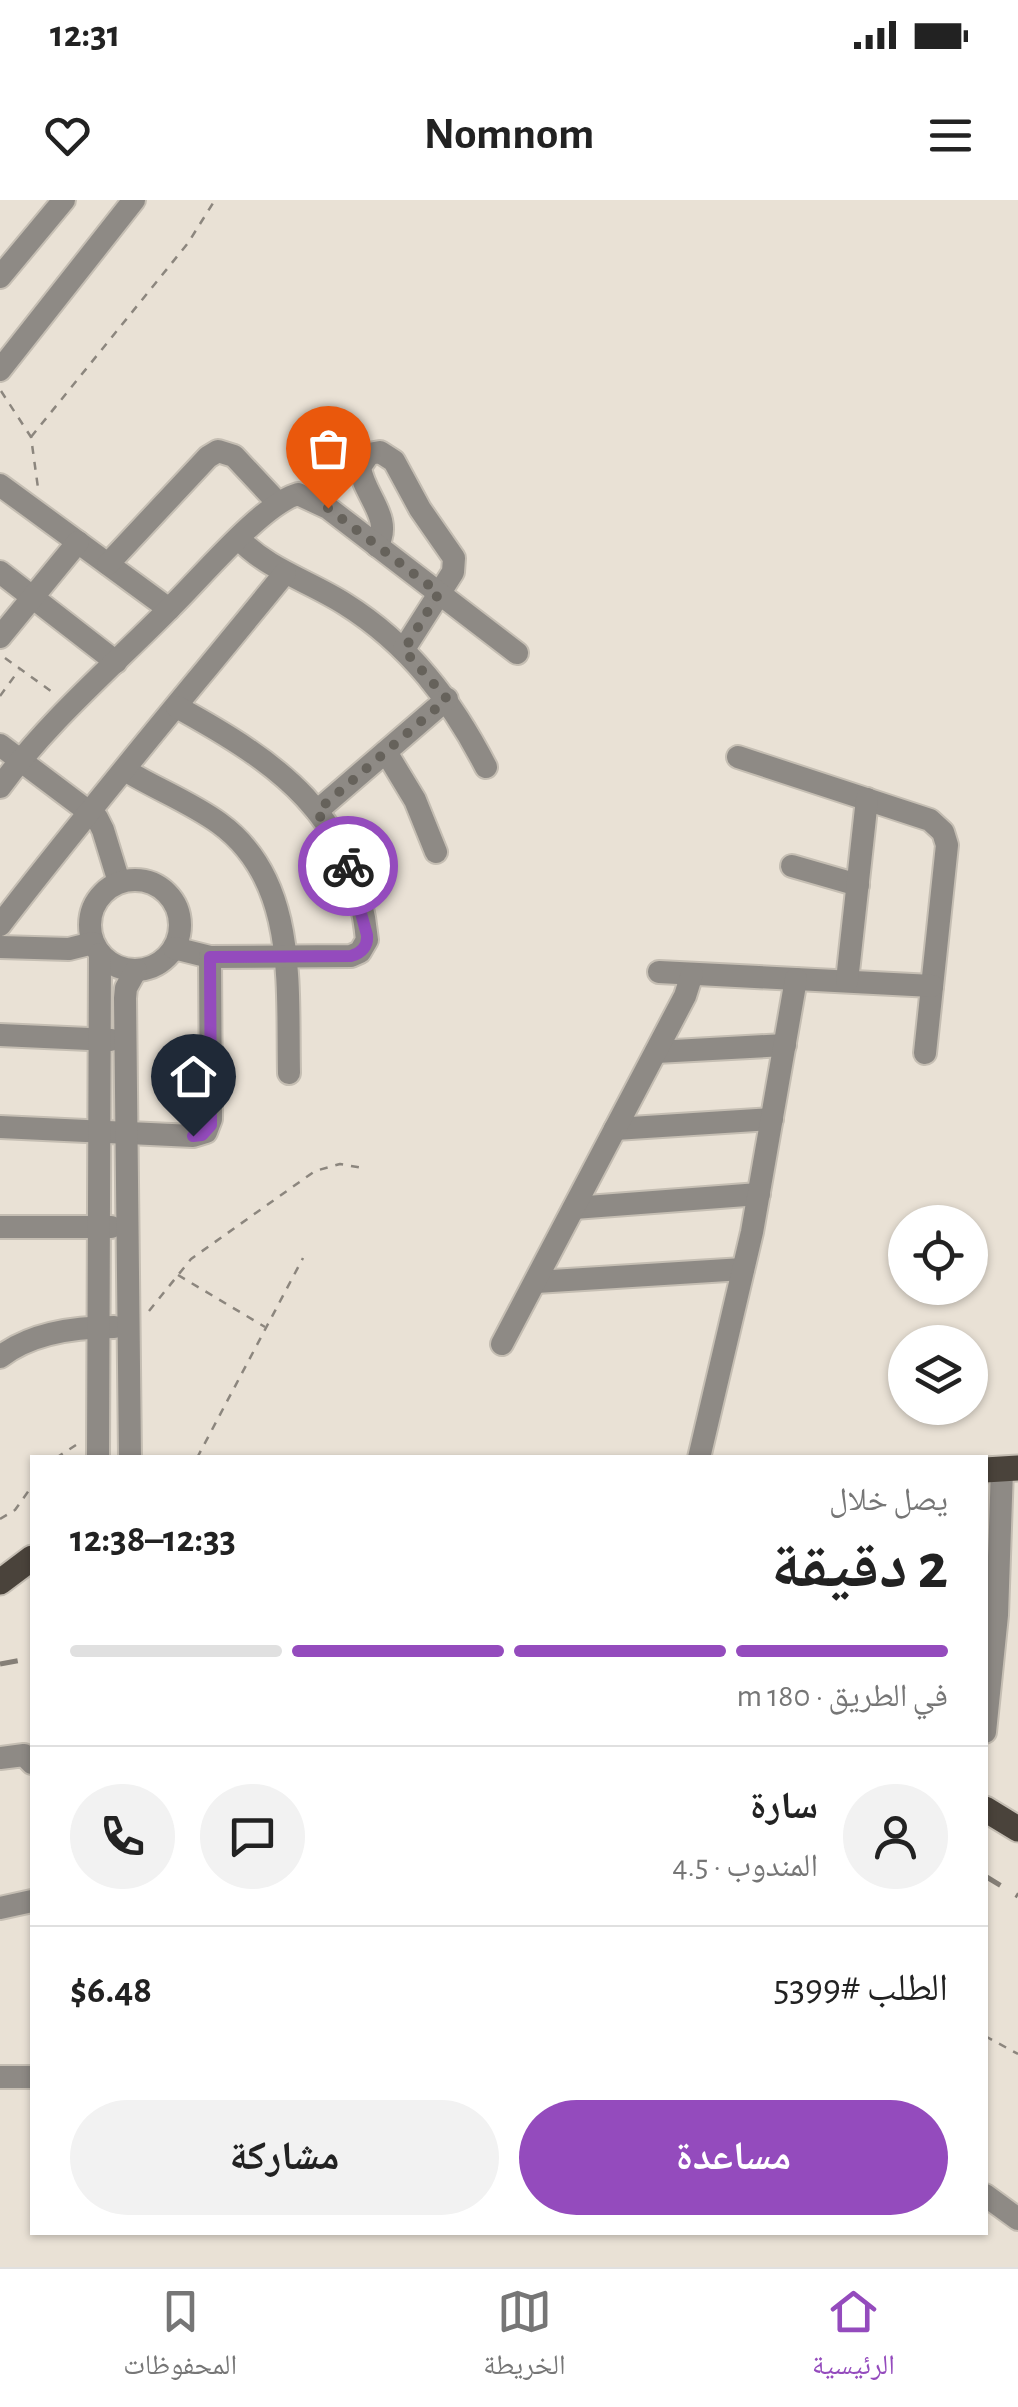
<!DOCTYPE html>
<html lang="ar">
<head>
<meta charset="utf-8">
<style>
  body { margin:0; font-family:"Alegreya Sans","Noto Naskh Arabic",sans-serif; background:#f2f2f2; color:#222; direction:rtl; height:100vh; display:flex; flex-direction:column; font-size:38px; white-space:nowrap }
  * { box-sizing:border-box; margin:0 }
  p { font-size:32px; color:#767676 }
  .icon { flex:none; width:55px; height:55px; fill:none; stroke:currentColor; stroke-width:2; stroke-linecap:round; stroke-linejoin:round }
  .map { position:relative; flex:1; overflow:hidden; direction:ltr }
  .panel { position:absolute; left:30px; top:1255px; width:958px; height:780px; display:flex; flex-direction:column; background:#fff; border-radius:0px; box-shadow:0 2px 8px #0004; direction:rtl }
  .panel>* { flex:none }
  .buttons { position:absolute; left:888px; top:1005px; display:grid; gap:20px }
  .buttons a { display:grid; place-items:center; width:100px; height:100px; border-radius:50%; background:#fff; box-shadow:0 2px 8px #0004; font-size:50px }
  .pin { position:absolute; display:grid; place-items:center; width:85px; height:85px; color:#fff; margin:-102px -42px; border-radius:50% 50% 50% 0; rotate:-45deg; box-shadow:0 0 10px #0007 }
  .pin .icon { rotate:45deg }
  .courier { position:absolute; display:grid; place-items:center; width:100px; height:100px; margin:-50px; border:8px solid #944bbd; border-radius:50%; background:#fff; color:#222; box-shadow:0 2px 12px #0007 }
  .overview em { font-style:normal; font-weight:700 }
  .overview div { display:flex; flex-direction:column-reverse }
  .overview { display:flex; align-items:center; justify-content:space-between; height:170px; padding:0 40px }
  h1 { font-size:65px; font-weight:700; line-height:75px }
  .bar { display:grid; grid-template-columns:repeat(4,1fr); gap:15px 10px; align-content:center; height:120px; padding:0 40px }
  .bar i { height:12px; border-radius:8px; background:#e0e0e0 }
  .bar .active { background:#944bbd }
  .bar p { grid-column:span 4 }
  .line { display:flex; align-items:center; gap:25px; padding:0 40px; border-top:2px solid #e0e0e0 }
  .line div { flex:1 }
  .round { display:grid; place-items:center; flex:none; width:105px; height:105px; border-radius:52px; background:#f2f2f2 }
  .primary-button { display:flex; gap:20px; margin-top:auto; padding:20px 40px }
  .primary-button a { flex:1; height:115px; border-radius:60px; background:#944bbd; color:#fff; font-size:40px; font-weight:700; line-height:115px; text-align:center }
  .primary-button a+a { background:#f2f2f2; color:#222 }
  .status { display:flex; justify-content:space-between; align-items:center; height:70px; padding:0 50px; background:#fff; direction:ltr }
  .status svg { height:28px; fill:currentColor }
  header { display:flex; justify-content:space-between; align-items:center; height:130px; padding:0 40px; background:#fff; font-size:45px; font-weight:700 }
  .dock { display:flex; justify-content:space-around; align-items:center; height:140px; border-top:2px solid #e0e0e0; background:#fff; font-size:28px; color:#767676 }
  .dock a { display:grid; justify-items:center; gap:5px }
  .dock .active { color:#944bbd }
  .map>svg:first-child { display:block }
</style>
</head>
<body>
<div class="status"><b>12:31</b><svg viewBox="0 0 49 12"><path d="M0 12V9h3v3zM5 12V6h3v6zM10 12V3h3v9zM15 12V0h3v12zM26 1h20v11H26zM47 4h2v5h-2z"/></svg></div>
<header><svg class="icon" aria-label="menu" viewBox="0 0 24 24"><path d="M4 6h16M4 12h16M4 18h16"/></svg>Nomnom<svg class="icon" aria-label="heart" viewBox="0 0 24 24"><path d="M12 20l-8-8c-3-5 5-10 8-4 3-6 11-1 8 4z"/></svg></header>
<div class="map">
<svg width="1018" height="2067" viewBox="0 0 1018 2067">
  <rect width="100%" height="100%" fill="#e9e1d5"/>
  <g fill="none" stroke-linecap="round" stroke-linejoin="round">
    <defs>
      <g id="minor">
        <polyline points="0,77 64,0"/>
        <polyline points="0,170 134,0"/>
        <polyline points="0,285 169,409"/>
        <path d="M239,339C269,370 309,381 345,404C409,444 452,501 486,567"/>
        <path d="M377,346C394,318 363,295 360,267L369,254L380,252L394,261L420,309L454,358L453,372L404,449"/>
        <polyline points="108,364 208,257 218,251 234,256 278,303"/>
        <polyline points="0,372 116,462"/>
        <polyline points="0,437 78,342"/>
        <polyline points="0,545 97,618 103,630 119,682"/>
        <polyline points="386,552 415,600 436,652"/>
        <polyline points="738,557 930,620 943,632 947,645 925,853"/>
        <path d="M125,570C156,589 190,602 219,623C298,680 287,786 289,873"/>
        <path d="M0,587C49,520 113,466 171,407C200,379 262,304 298,294L328,308L517,453"/>
        <polyline points="317,611 447,499"/>
        <polyline points="792,666 858,685"/>
        <circle cx="135" cy="725" r="45"/>
        <path d="M0,725C92,605 190,490 285,373"/>
        <polyline points="0,747 69,749 93,743"/>
        <path d="M174,748L210,757L351,756L360,752L367,740C355,615 277,562 177,507"/>
        <polyline points="659,772 932,786"/>
        <polyline points="847,781 867,599"/>
        <polyline points="0,835 111,840"/>
        <polyline points="656,852 785,845"/>
        <polyline points="0,927 193,936 206,932 211,919 210,757"/>
        <polyline points="615,929 772,919"/>
        <polyline points="574,1008 759,994"/>
        <polyline points="0,1027 111,1027"/>
        <polyline points="536,1082 743,1069"/>
        <polyline points="502,1144 685,796 692,774"/>
        <path d="M0,1157C31,1133 75,1127 114,1127"/>
        <polyline points="98,1258 100,754"/>
        <polyline points="130,1258 125,798 126,788 136,770"/>
        <polyline points="699,1258 752,1032 796,779"/>
        <polyline points="985,1532 997,1415 1002,1269"/>
        <polyline points="0,1558 24,1555 32,1563"/>
        <polyline points="0,1708 32,1701"/>
        <polyline points="0,1877 32,1877"/>
        <polyline points="985,1995 1018,2019"/>
      </g>
      <g id="major">
        <polyline points="985,1270 1018,1268"/>
        <polyline points="0,1382 32,1358"/>
        <polyline points="985,1609 1018,1629"/>
      </g>
    </defs>
    <use href="#minor" stroke="#c5beb3" stroke-width="26"/>
    <use href="#major" stroke="#c5beb3" stroke-width="29"/>
    <g stroke="#8c867e" stroke-width="2.5" stroke-dasharray="8 8" stroke-linecap="butt">
      <polyline points="1,191 31,237 38,288"/>
      <polyline points="31,237 188,43 215,0"/>
      <polyline points="5,458 55,494"/>
      <polyline points="0,496 19,470"/>
      <polyline points="178,1075 265,1127"/>
      <polyline points="149,1111 191,1059 315,971 340,964 363,968"/>
      <polyline points="56,1258 76,1245"/>
      <polyline points="197,1258 303,1058"/>
      <polyline points="0,1319 15,1310 32,1286"/>
      <polyline points="985,1836 1018,1854"/>
    </g>
    <use href="#minor" stroke="#8e8a85" stroke-width="22"/>
    <use href="#major" stroke="#4a433b" stroke-width="25"/>
    <g stroke="#857f77" stroke-width="5" stroke-dasharray="18 18" stroke-linecap="butt">
      <polyline points="0,1464 32,1458"/>
      <polyline points="985,1676 1018,1696"/>
    </g>
  </g>
  <g fill="none" stroke-linecap="round" stroke-linejoin="round">
    <polyline stroke="#66625b" stroke-width="10" stroke-dasharray="0 18" points="328,308 439,393 404,450 447,499 317,611 348,666"/>
    <path stroke="#944bbd" stroke-width="12" d="M193,936L202,935L211,925L210,757L351,756C362,753 368,746 367,735L348,666"/>
  </g>
</svg>
<div class="buttons">
<a><svg class="icon" aria-label="locate" viewBox="0 0 24 24"><circle cx="12" cy="12" r="6"/><path d="M12 2v4M12 18v4M2 12h4M18 12h4"/></svg></a>
<a><svg class="icon" aria-label="layers" viewBox="0 0 24 24"><path d="M12 4l9 5-9 5-9-5zM3 14l9 5 9-5"/></svg></a>
</div>
<div class="pin" style="left:328px;top:308px;background:#ea580c"><svg class="icon" aria-label="bag" viewBox="0 0 24 24"><path d="M5 8h14l-1 12H6zM9 8a3 3 0 0 1 6 0"/></svg></div>
<div class="pin" style="left:193px;top:936px;background:#1f2937"><svg class="icon" aria-label="home" viewBox="0 0 24 24"><path d="M3 11l9-7 9 7M6 9v11h12V9"/></svg></div>
<div class="courier" style="left:348px;top:666px"><svg class="icon" aria-label="bike" viewBox="0 0 24 24"><circle cx="6" cy="16" r="4"/><circle cx="18" cy="16" r="4"/><path d="M6 16l4-8h5l3 8M10 8l3 8H6M13 5h3"/></svg></div>
<section class="panel">
<div class="overview"><div><h1>2 دقيقة</h1><p>يصل خلال</p></div><em>12:33–12:38</em></div>
<div class="bar"><i class="active"></i><i class="active"></i><i class="active"></i><i></i><p>في الطريق · 180 m</p></div>
<div class="line" style="height:180px"><a class="round"><svg class="icon" aria-label="person" viewBox="0 0 24 24"><circle cx="12" cy="8" r="4"/><path d="M4 21q1-7 8-7t8 7"/></svg></a><div><b>سارة</b><p>المندوب · 4.5</p></div><a class="round"><svg class="icon" aria-label="chat" viewBox="0 0 24 24"><path d="M4 5h16v11H9l-5 4z"/></svg></a><a class="round"><svg class="icon" aria-label="phone" viewBox="0 0 24 24"><path d="M5 4h4l2 5-3 2q2 4 5 5l2-3 5 2v4C11 20 4 13 5 4z"/></svg></a></div>
<div class="line" style="height:130px"><div>الطلب #5399</div><b>$6.48</b></div>
<div class="primary-button"><a>مساعدة</a><a>مشاركة</a></div>
</section>
</div>
<nav class="dock">
<a class="active"><svg class="icon" aria-label="home" viewBox="0 0 24 24"><path d="M3 11l9-7 9 7M6 9v11h12V9"/></svg>الرئيسية</a>
<a><svg class="icon" aria-label="map" viewBox="0 0 24 24"><path d="M3 6l6-2 6 2 6-2v14l-6 2-6-2-6 2zM9 4v14M15 6v14"/></svg>الخريطة</a>
<a><svg class="icon" aria-label="saved" viewBox="0 0 24 24"><path d="M7 4h10v16l-5-4-5 4z"/></svg>المحفوظات</a>
</nav>
</body>
</html>
